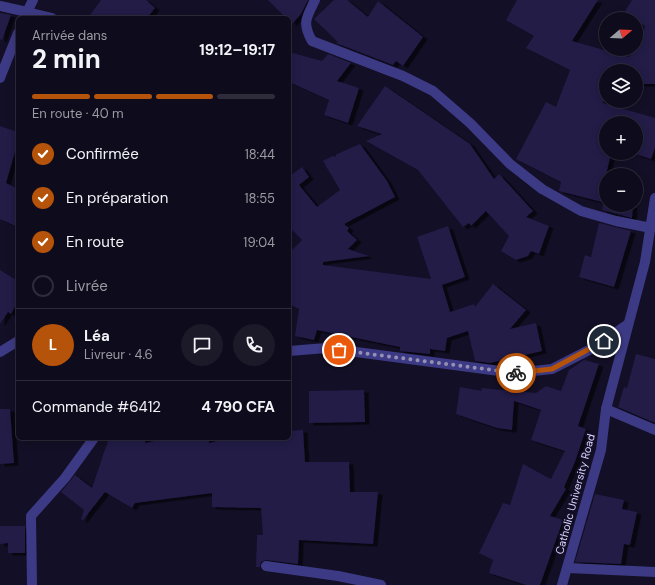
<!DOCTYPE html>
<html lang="fr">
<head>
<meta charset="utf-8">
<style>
  body { margin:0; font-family:"DM Sans",sans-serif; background:#1c1929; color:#f1f3f6; height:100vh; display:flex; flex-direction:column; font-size:15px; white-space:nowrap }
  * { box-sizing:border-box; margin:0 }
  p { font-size:13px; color:#9b9ba3 }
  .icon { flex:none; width:22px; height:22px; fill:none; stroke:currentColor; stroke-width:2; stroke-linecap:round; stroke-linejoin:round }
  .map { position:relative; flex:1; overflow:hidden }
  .details { position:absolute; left:16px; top:16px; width:275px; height:424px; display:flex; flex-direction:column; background:#0e0b1c; border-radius:6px; box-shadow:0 2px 10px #0003,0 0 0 1px #2e2b3b }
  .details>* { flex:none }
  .needle { width:26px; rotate:71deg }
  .buttons { position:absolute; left:599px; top:12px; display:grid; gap:8px }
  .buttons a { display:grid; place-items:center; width:44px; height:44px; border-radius:50%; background:#0e0b1c; box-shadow:0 2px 10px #0003,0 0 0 1px #2e2b3b; font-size:20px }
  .pin { position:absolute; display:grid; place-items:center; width:34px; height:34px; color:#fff; margin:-17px; border:2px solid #fff; border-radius:50%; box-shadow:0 1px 4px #0007 }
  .courier { position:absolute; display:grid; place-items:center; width:40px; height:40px; margin:-20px; border:3px solid #b45309; border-radius:50%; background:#fff; color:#222; box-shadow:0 1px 5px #0007 }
  .headline em { font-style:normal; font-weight:700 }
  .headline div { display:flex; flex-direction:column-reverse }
  .headline { display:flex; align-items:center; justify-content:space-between; height:68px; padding:0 16px }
  h1 { font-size:26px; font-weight:700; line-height:30px }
  .bar { display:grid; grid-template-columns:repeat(4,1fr); gap:6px 4px; align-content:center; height:48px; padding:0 16px }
  .bar i { height:5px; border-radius:3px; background:#2e2b3b }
  .bar .on { background:#b45309 }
  .bar p { grid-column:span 4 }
  .line { display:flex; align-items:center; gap:10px; padding:0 16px; border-top:1px solid #2e2b3b }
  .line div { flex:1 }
  .round { display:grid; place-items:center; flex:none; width:42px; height:42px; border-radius:21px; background:#1c1929 }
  ol { padding:0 16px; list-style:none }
  li { display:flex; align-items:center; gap:12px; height:44px }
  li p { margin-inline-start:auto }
  li .icon { padding:4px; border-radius:50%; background:#b45309; color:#fff; stroke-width:4 }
  li:last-child { color:#9b9ba3 }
  li i { width:22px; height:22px; border:2px solid #2e2b3b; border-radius:50% }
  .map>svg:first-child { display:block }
</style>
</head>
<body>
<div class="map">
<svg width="655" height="585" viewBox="0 0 655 585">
  <defs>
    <filter id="shadow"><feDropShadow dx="4.5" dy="2.5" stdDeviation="0" flood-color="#0009"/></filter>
  </defs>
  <rect width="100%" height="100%" fill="#130f26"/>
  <g fill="#241b47" filter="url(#shadow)">
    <polygon points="101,0 146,0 155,8 147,18 88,18"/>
    <polygon points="268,0 308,0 301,14 292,24 289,18 286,18"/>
    <polygon points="334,0 347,0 368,17 378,1 423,37 403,66 396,61 393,65 336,43 338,42 314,19"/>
    <polygon points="517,0 598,0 572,41 629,57 642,40 645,26 624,13 632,0 655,0 655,84 637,84 637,71 606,71 606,91 603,103 655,118 655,148 651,159 636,154 636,123 606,123 606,153 611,153 606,175 606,203 559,191 561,182 516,159 546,102 556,107 570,70 526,48 534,36 506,20"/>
    <polygon points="0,13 11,15 2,40 0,39"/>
    <polygon points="289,52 322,61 328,54 351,63 337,81 359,88 348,123 324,115 329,100 289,82"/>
    <polygon points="385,86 470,144 494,179 499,174 533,211 526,217 549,226 539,254 531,251 528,256 516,260 501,251 509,236 486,211 471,226 469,223 463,227 418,170 366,141 382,134 357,126"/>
    <polygon points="0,126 18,132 18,141 6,183 18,189 18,227 0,219"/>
    <polygon points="360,144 387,181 395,197 344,224 349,228 347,231 357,240 348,249 369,256 323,262 323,265 431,279 417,237 448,226 465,277 442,285 450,312 474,304 475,307 493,284 526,310 510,329 536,323 542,351 490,363 475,361 468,331 447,338 445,351 430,349 430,354 400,351 400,347 317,330 314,340 295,336 299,309 289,304 289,253 302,240 289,227 289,173 291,175 302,167 309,177 299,185 317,207 340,190 323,161 333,156 335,157 337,154"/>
    <polygon points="603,205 633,205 632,218 602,210"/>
    <polygon points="599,223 631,231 614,287 579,277 585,255 591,257"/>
    <polygon points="0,270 18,281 18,301 11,314 8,312 0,324"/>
    <polygon points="636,354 655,359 655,423 618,407 624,387 627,388"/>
    <polygon points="584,360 599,364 578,426 586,429 575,462 564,487 566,489 550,516 563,520 540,585 526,585 489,573 493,560 479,553 503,503 510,505 523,464 551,479 565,451 531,440 541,410 514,401 512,430 497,428 456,414 460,387 482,391 481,388 536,393 546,386 561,391 569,370"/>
    <polygon points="364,390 365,422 309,423 309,391"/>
    <polygon points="0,409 10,409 14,463 0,464"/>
    <polygon points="303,430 305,462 349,462 350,492 378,492 373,544 299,540 298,564 266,560 261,562 260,567 256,567 257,535 263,535 261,508 212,507 212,493 135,503 132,508 105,492 83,520 81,519 84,510 61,492 75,475 92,488 109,438 146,438 145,443 170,438 209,438 209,443 232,438 289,438 289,431"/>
    <polygon points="595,494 624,500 622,509 637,512 630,545 624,544 621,564 575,562"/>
    <polygon points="0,526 25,526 25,553 8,553 8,543 0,544"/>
  </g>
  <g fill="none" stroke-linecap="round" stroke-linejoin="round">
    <g stroke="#3d3a85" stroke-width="10">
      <path d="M315,0C306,18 302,23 312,41L403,76L433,91L470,123L510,164L542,189L581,211L616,221L651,228"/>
      <polyline points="0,6 27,12 33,0"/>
      <polyline points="24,17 27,12 52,18"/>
      <polyline points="0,78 18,33"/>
      <polyline points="289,351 326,348 515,373 552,369 593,348 627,325"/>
      <polyline points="0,352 18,341"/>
      <polyline points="606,409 655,430"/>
      <polyline points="266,566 338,576 381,585"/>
      <polyline points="568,568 655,572"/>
      <polyline points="32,585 31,516 65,478 94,438"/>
      <polyline points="562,585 601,450 606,409 645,262 655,198"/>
    </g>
  </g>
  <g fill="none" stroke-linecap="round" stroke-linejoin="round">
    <polyline stroke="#948fb3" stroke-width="4" stroke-dasharray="0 7.2" points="339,350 516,373"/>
    <polyline stroke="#b45309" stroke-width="5" points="516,373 552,369 604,341"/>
  </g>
  <g text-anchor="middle" stroke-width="4" stroke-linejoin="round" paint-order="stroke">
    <g font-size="11" fill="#d9d4ff" stroke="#130f26">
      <text transform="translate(575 494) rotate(-75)" y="4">Catholic University Road</text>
    </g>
  </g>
</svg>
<div class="buttons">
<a><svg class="needle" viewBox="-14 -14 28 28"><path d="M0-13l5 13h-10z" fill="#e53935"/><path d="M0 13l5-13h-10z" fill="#9b9ba3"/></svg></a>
<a><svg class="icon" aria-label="layers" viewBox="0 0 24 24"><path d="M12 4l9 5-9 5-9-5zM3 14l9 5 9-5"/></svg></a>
<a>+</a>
<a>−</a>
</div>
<div class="pin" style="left:339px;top:350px;background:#ea580c"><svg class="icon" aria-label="bag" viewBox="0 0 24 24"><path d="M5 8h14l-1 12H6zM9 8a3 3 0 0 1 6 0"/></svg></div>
<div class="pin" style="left:604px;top:341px;background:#1f2937"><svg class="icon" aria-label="home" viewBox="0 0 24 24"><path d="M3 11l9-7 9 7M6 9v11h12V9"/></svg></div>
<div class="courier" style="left:516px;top:373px"><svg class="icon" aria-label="bike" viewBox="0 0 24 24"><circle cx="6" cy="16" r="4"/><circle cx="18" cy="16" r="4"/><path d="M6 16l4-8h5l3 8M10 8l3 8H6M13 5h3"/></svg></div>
<section class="details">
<div class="headline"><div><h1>2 min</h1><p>Arrivée dans</p></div><em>19:12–19:17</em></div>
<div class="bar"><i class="on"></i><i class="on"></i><i class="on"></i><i></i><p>En route · 40 m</p></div>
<ol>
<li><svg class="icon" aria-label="check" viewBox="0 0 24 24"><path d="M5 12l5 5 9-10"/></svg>Confirmée<p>18:44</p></li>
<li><svg class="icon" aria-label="check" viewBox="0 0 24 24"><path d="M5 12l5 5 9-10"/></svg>En préparation<p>18:55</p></li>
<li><svg class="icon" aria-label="check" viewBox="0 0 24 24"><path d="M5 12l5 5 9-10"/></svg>En route<p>19:04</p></li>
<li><i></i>Livrée</li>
</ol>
<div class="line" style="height:72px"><b class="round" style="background:#b45309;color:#fff">L</b><div><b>Léa</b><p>Livreur · 4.6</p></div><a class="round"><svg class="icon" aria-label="chat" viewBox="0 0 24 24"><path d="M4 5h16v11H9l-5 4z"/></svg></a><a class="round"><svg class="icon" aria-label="phone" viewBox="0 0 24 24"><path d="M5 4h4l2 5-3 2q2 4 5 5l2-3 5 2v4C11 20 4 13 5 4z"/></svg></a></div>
<div class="line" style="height:52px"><div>Commande #6412</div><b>4 790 CFA</b></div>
</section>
</div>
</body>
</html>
